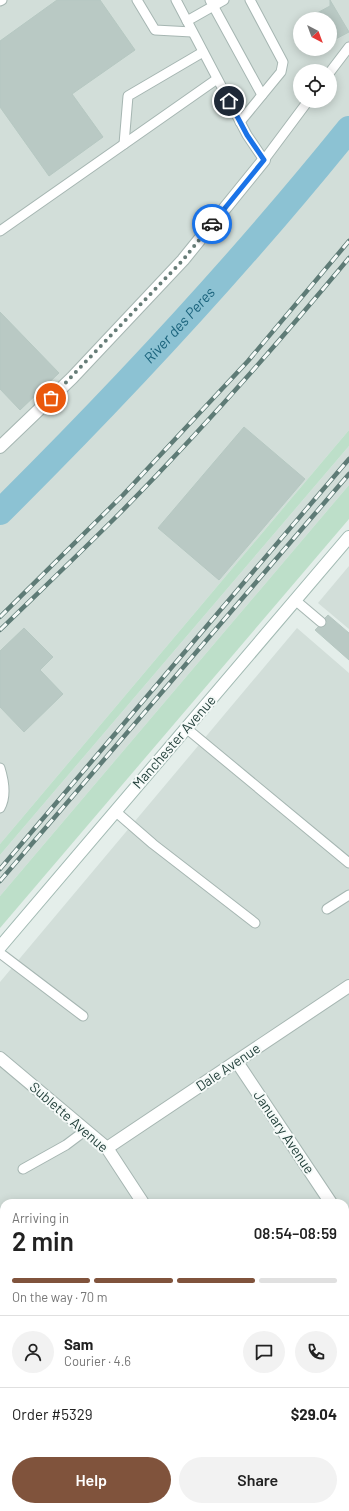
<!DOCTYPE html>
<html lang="en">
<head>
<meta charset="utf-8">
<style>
  body { margin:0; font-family:Barlow,sans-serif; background:#f2f2f2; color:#222; height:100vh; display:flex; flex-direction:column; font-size:15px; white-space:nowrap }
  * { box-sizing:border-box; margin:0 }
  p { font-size:13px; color:#767676 }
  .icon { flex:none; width:22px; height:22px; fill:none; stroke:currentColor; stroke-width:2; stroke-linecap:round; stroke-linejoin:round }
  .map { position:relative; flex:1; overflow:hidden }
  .side { position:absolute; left:0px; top:1199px; width:349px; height:312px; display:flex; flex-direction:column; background:#fff; border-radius:12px 12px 0 0; box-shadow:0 2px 10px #0003 }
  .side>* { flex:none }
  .needle { width:26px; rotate:139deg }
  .tools { position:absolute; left:293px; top:12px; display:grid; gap:8px }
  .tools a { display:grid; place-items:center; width:44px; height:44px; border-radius:50%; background:#fff; box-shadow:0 2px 10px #0003; font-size:20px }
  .pin { position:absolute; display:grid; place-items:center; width:34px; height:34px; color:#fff; margin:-17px; border:2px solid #fff; border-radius:50%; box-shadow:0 1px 4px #0007 }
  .courier { position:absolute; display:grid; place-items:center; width:40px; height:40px; margin:-20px; border:3px solid #1a73e8; border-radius:50%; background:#fff; color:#222; box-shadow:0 1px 5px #0007 }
  .summary em { font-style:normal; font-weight:600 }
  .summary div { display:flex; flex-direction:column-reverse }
  .summary { display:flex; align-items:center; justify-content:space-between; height:68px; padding:0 12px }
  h1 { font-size:26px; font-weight:600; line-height:30px }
  .bar { display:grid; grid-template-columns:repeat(4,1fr); gap:6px 4px; align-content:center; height:48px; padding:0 12px }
  .bar i { height:5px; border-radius:3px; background:#e0e0e0 }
  .bar .active { background:#80533c }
  .bar p { grid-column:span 4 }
  .line { display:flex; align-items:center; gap:10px; padding:0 12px; border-top:1px solid #e0e0e0 }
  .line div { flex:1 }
  .round { display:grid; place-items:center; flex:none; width:42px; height:42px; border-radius:21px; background:#f2f2f2 }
  .primary-button { display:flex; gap:8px; margin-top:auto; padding:8px 12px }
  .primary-button a { flex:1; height:46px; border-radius:24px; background:#80533c; color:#fff; font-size:16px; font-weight:600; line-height:46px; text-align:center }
  .primary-button a+a { background:#f2f2f2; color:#222 }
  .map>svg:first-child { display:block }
</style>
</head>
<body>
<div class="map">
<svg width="349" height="1511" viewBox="0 0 349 1511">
  <rect width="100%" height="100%" fill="#e4eeea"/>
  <g fill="#d2ded9" fill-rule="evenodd">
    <path d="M0,0H349V430L0,844ZM300,19H330V49H300ZM300,71H330V101H300Z"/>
    <polygon points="349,446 349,485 0,896 0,855"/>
    <polygon points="349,566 349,629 318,603"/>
    <path d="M297,628L349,673V1511H0V982ZM4,1203H345V1507H4Z"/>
  </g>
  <g fill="#bddfc9">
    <polygon points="349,430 349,446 0,855 0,844"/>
    <polygon points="349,485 349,519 0,928 0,896"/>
  </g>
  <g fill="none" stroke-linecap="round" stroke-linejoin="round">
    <path stroke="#8cc2d3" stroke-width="26" id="s1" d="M0,512C123,390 240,264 349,129"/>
  </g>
  <g fill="#b9c9c4" stroke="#b6c8c2">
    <polygon points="57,0 100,0 135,50 72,94 103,137 49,176 0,107 0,41"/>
    <polygon points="330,0 349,32 330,42 330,19 306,19 330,6"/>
    <polygon points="0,312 59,373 20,410 0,389"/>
    <polygon points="244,427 305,479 219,580 158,528"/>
    <polygon points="328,615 349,633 349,660 315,630 318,627 325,626 327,623 325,618"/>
    <polygon points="24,628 53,657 40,670 63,694 24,732 0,707 0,651"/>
  </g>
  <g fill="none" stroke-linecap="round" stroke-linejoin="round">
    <defs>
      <g id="service">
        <polyline points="137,0 155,30 192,32"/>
        <polyline points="176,0 247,135 264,160 308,101"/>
        <polyline points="210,0 262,95"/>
        <polyline points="0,1 2,0"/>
        <polyline points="187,21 224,0"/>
        <polyline points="330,72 349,47"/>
        <polyline points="240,122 281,72 283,62 250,0"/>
        <polyline points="124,144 128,96 203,52"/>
        <polyline points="0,231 217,79"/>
        <polyline points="295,600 321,622"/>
        <polyline points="186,728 349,863"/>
        <path d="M0,768C4,781 7,796 0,808"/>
        <polyline points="115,811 153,844 255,923"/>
        <polyline points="327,909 349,895"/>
        <polyline points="0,953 83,1016"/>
        <polyline points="23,1169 66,1145 86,1130"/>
        <polyline points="345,1284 349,1290"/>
        <polyline points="0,1376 4,1382"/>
        <polyline points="0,1412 4,1409"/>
      </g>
      <g id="minor">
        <polyline points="0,447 72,378 183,260 264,160"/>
        <polyline points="0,1058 107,1148 143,1203"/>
        <polyline points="237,1062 331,1203"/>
        <polyline points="107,1148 349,986"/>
        <polyline points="345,1224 349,1230"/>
        <polyline points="345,1417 349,1415"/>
        <polyline points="205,1511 211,1507"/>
      </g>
      <polyline id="secondary" points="0,947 349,537"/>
    </defs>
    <use href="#service" stroke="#a6b6b2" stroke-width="11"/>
    <use href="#minor" stroke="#a6b6b2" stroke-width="14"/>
    <use href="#secondary" stroke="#a2bab3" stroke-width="14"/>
    <use href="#service" stroke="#fff" stroke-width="9"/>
    <use href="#minor" stroke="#fff" stroke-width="12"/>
    <use href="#secondary" stroke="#fff" stroke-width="12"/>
    <defs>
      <g id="rail">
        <polyline points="0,617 123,495 248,361 349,241"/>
        <path d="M0,630C40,591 80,553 119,514C200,432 276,346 349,258"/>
        <polyline points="0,869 349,459"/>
        <polyline points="0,881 349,474"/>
      </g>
    </defs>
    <use href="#rail" stroke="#5e7b76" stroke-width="4.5"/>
    <use href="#rail" stroke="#f5faf8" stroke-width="3" stroke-dasharray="9" stroke-linecap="butt"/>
  </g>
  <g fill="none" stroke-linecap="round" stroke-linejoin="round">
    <polyline stroke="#677d78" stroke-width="4" stroke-dasharray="0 7.2" points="51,398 183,260 212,224"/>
    <polyline stroke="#1a73e8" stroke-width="5" points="212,224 264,160 247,135 229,101"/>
  </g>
  <g text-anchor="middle" stroke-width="4" stroke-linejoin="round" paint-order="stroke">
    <g font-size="14" fill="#23403b" stroke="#f5faf8">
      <text transform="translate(174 742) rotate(-49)" y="5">Manchester Avenue</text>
      <text transform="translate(228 1067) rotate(-34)" y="5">Dale Avenue</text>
      <text transform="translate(69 1117) rotate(41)" y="5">Sublette Avenue</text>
      <text transform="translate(284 1132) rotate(56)" y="5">January Avenue</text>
    </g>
    <g font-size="15" font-style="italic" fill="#1b647d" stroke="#f5faf8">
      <text dy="5" stroke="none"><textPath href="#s1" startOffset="259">River des Peres</textPath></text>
    </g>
  </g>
</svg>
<div class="tools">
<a><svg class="needle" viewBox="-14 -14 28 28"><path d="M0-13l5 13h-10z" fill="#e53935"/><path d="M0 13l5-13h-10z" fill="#767676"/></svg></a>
<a><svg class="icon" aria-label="locate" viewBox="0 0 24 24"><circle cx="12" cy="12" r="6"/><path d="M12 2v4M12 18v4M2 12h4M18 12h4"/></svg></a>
</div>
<div class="pin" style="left:51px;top:398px;background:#ea580c"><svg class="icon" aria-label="bag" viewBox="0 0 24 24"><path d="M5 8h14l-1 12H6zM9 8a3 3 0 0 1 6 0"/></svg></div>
<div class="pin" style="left:229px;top:101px;background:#1f2937"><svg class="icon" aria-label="home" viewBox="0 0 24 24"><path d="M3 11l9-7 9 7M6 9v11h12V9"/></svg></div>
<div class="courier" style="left:212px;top:224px"><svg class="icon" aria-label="car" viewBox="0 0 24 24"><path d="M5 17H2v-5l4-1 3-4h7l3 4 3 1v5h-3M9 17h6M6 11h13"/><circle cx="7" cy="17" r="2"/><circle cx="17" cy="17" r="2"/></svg></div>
<section class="side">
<div class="summary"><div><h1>2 min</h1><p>Arriving in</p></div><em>08:54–08:59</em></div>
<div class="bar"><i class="active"></i><i class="active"></i><i class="active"></i><i></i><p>On the way · 70 m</p></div>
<div class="line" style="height:72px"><a class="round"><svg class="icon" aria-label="person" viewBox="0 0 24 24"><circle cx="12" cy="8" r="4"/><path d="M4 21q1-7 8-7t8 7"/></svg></a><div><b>Sam</b><p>Courier · 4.6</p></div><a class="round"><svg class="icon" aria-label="chat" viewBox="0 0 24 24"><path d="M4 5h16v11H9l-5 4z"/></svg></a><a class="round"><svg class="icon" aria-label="phone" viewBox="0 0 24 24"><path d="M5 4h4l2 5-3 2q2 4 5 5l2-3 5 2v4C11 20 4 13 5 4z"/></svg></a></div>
<div class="line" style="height:52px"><div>Order #5329</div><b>$29.04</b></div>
<div class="primary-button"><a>Help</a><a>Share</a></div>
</section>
</div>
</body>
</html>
